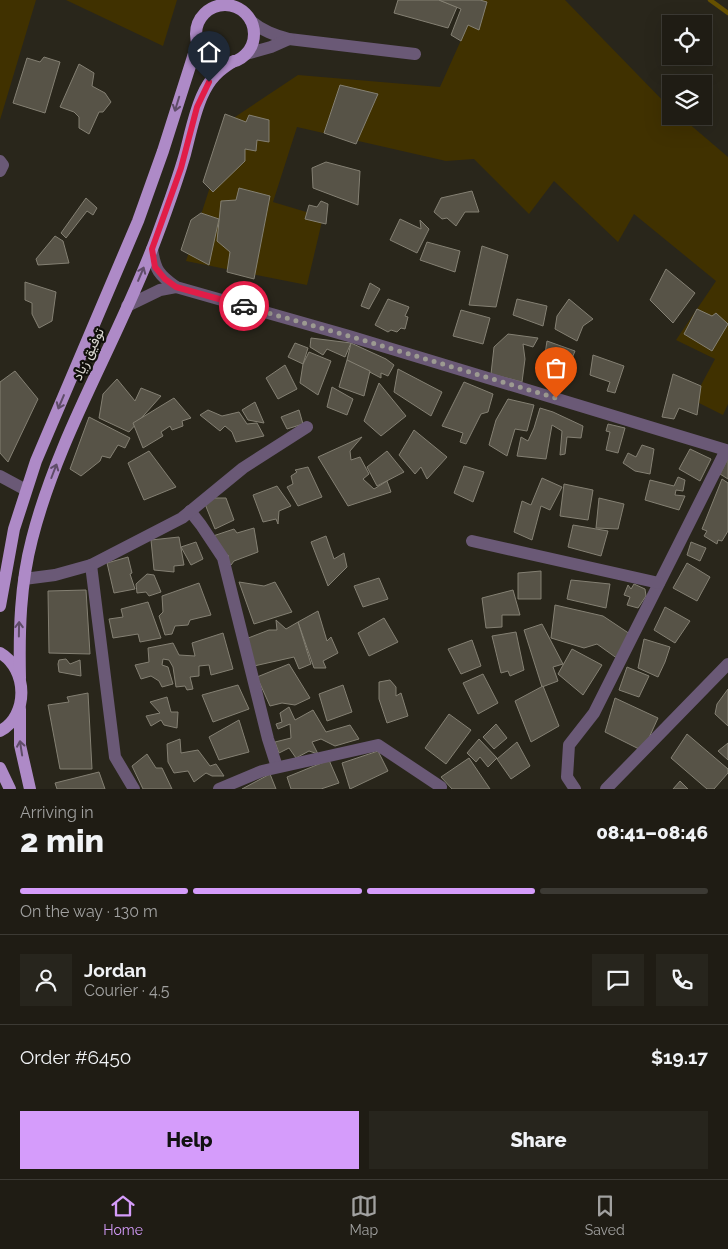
<!DOCTYPE html>
<html lang="en">
<head>
<meta charset="utf-8">
<style>
  body { margin:0; font-family:Raleway,Vazirmatn,sans-serif; background:#27251d; color:#f1f3f6; height:100vh; display:flex; flex-direction:column; font-size:19px; white-space:nowrap }
  * { box-sizing:border-box; margin:0 }
  p { font-size:16px; color:#a1a1a0 }
  .icon { flex:none; width:28px; height:28px; fill:none; stroke:currentColor; stroke-width:2; stroke-linecap:round; stroke-linejoin:round }
  .map { position:relative; height:789px; overflow:hidden }
  .sheet { display:flex; flex-direction:column; background:#1f1c14; flex:1 }
  .sheet>* { flex:none }
  .tools { position:absolute; left:662px; top:15px; display:grid; gap:10px }
  .tools a { display:grid; place-items:center; width:50px; height:50px; border-radius:0px; background:#1f1c14; box-shadow:0 5px 20px #0002,0 0 0 1px #3c3a34; font-size:25px }
  .pin { position:absolute; display:grid; place-items:center; width:42px; height:42px; color:#fff; margin:-51px -21px; border-radius:50% 50% 50% 0; rotate:-45deg; box-shadow:0 0 5px #0007 }
  .pin .icon { rotate:45deg }
  .courier { position:absolute; display:grid; place-items:center; width:50px; height:50px; margin:-25px; border:4px solid #e11d48; border-radius:50%; background:#fff; color:#222; box-shadow:0 1px 6px #0007 }
  .head em { font-style:normal; font-weight:800 }
  .head div { display:flex; flex-direction:column-reverse }
  .head { display:flex; align-items:center; justify-content:space-between; height:85px; padding:0 20px }
  h1 { font-size:32px; font-weight:800; line-height:38px }
  .bar { display:grid; grid-template-columns:repeat(4,1fr); gap:8px 5px; align-content:center; height:60px; padding:0 20px }
  .bar i { height:6px; border-radius:4px; background:#3c3a34 }
  .bar .on { background:#d59cfb }
  .bar p { grid-column:span 4 }
  .line { display:flex; align-items:center; gap:12px; padding:0 20px; border-top:1px solid #3c3a34 }
  .line div { flex:1 }
  .round { display:grid; place-items:center; flex:none; width:52px; height:52px; border-radius:0px; background:#27251d }
  .primary-button { display:flex; gap:10px; margin-top:auto; padding:10px 20px }
  .primary-button a { flex:1; height:58px; border-radius:0px; background:#d59cfb; color:#111; font-size:20px; font-weight:800; line-height:58px; text-align:center }
  .primary-button a+a { background:#27251d; color:#f1f3f6 }
  .tab-bar { display:flex; justify-content:space-around; align-items:center; height:70px; border-top:1px solid #3c3a34; background:#1f1c14; font-size:14px; color:#a1a1a0 }
  .tab-bar a { display:grid; justify-items:center; gap:2px }
  .tab-bar .on { color:#d59cfb }
  .map>svg:first-child { display:block }
</style>
</head>
<body>
<div class="map">
<svg width="728" height="789" viewBox="0 0 728 789">
  <rect width="100%" height="100%" fill="#29261b"/>
  <g fill="#403100">
    <polygon points="0,0 36,0 0,120"/>
    <polygon points="66,0 177,0 163,46"/>
    <polygon points="479,0 565,0 671,109 671,116 680,116 728,157 728,404 723,415 693,400 715,359 676,340 716,281 634,214 618,242 554,181 529,214 474,159 446,161 297,127 273,202 323,217 307,285 186,261 232,119 298,75 440,87"/>
  </g>
  <g fill="none" stroke-linecap="round" stroke-linejoin="round">
    <polyline stroke="#655001" stroke-width="4.5" points="710,0 728,13"/>
  </g>
  <g fill="#575347" stroke="#848073">
    <polygon points="398,0 439,0 457,7 448,28 394,13"/>
    <polygon points="439,0 480,0 487,2 479,30 468,25 461,41 451,35 461,9"/>
    <polygon points="44,57 60,62 45,113 13,103 27,58 40,62"/>
    <polygon points="79,64 94,73 92,86 105,93 111,102 103,112 99,112 89,134 79,128 79,117 74,112 60,107"/>
    <polygon points="340,85 378,94 356,144 324,133"/>
    <polygon points="225,114 246,122 249,115 269,120 269,142 257,140 256,151 245,149 245,161 213,192 203,182"/>
    <polygon points="326,162 360,171 358,205 313,188 312,168"/>
    <polygon points="239,188 270,196 254,279 227,272 230,252 217,241 221,201 236,200"/>
    <polygon points="472,191 479,212 465,212 456,226 447,218 442,219 434,212 441,198"/>
    <polygon points="86,198 97,208 93,215 87,211 66,238 61,233"/>
    <polygon points="321,201 328,204 326,224 305,219 309,205 317,207"/>
    <polygon points="201,213 219,219 209,265 181,250 191,220"/>
    <polygon points="400,219 421,229 420,220 429,229 417,253 390,240"/>
    <polygon points="55,236 63,241 69,263 38,265 36,259"/>
    <polygon points="427,242 460,251 455,272 420,260"/>
    <polygon points="482,246 508,255 496,307 469,305"/>
    <polygon points="666,269 695,293 673,323 650,300"/>
    <polygon points="25,282 56,292 52,321 39,328 32,314 32,303 25,300"/>
    <polygon points="370,283 380,289 369,309 361,306"/>
    <polygon points="388,299 409,307 405,316 408,317 405,329 401,328 397,332 391,330 388,332 375,325"/>
    <polygon points="517,299 547,306 543,326 513,315"/>
    <polygon points="569,299 593,319 583,326 577,341 555,329 557,316"/>
    <polygon points="697,309 712,316 716,313 728,324 712,351 684,334"/>
    <polygon points="461,310 490,318 483,344 453,336"/>
    <polygon points="508,334 538,338 533,347 523,344 525,359 522,382 491,374 494,347"/>
    <polygon points="311,338 351,343 345,357 327,349 323,355 310,347"/>
    <polygon points="547,341 575,351 564,378 543,367"/>
    <polygon points="295,343 308,348 303,364 288,357"/>
    <polygon points="351,343 386,359 394,365 388,376 381,373 381,378 347,360"/>
    <polygon points="309,352 331,361 318,395 300,383 303,364"/>
    <polygon points="593,355 624,366 615,393 607,391 610,382 590,375"/>
    <polygon points="347,360 370,371 364,396 339,387"/>
    <polygon points="285,365 297,389 278,399 266,378"/>
    <polygon points="398,369 442,392 431,416 394,392"/>
    <polygon points="15,371 38,399 8,462 0,453 0,382"/>
    <polygon points="673,374 701,386 697,415 679,408 674,419 662,417"/>
    <polygon points="117,379 135,401 141,388 161,396 129,432 99,418 103,394"/>
    <polygon points="464,382 493,394 488,412 481,414 466,444 460,442 463,433 442,426"/>
    <polygon points="379,383 406,416 381,436 364,421"/>
    <polygon points="332,387 353,399 347,415 327,407"/>
    <polygon points="174,398 191,418 182,421 183,426 172,430 170,426 161,432 163,436 143,448 133,423"/>
    <polygon points="508,399 534,405 527,431 515,429 507,456 489,445 496,420"/>
    <polygon points="255,402 264,423 248,420 242,410"/>
    <polygon points="540,408 553,412 583,426 581,438 567,437 565,454 560,455 562,431 552,425 546,459 517,456 521,437 528,441 534,428"/>
    <polygon points="208,410 222,416 239,412 247,424 257,423 264,436 236,442 232,432 225,426 220,431 200,415"/>
    <polygon points="299,410 303,424 287,429 281,417"/>
    <polygon points="89,417 130,438 125,448 118,445 110,458 102,456 100,461 81,476 70,469"/>
    <polygon points="608,424 625,428 618,453 606,450 610,432 606,431"/>
    <polygon points="414,430 447,457 427,479 421,467 415,474 399,455"/>
    <polygon points="362,437 350,451 351,460 360,457 369,474 363,479 374,489 387,481 391,492 348,506 318,457"/>
    <polygon points="642,445 654,449 650,474 635,471 623,463 628,453 636,457"/>
    <polygon points="690,449 711,459 700,481 679,469"/>
    <polygon points="149,451 176,487 144,500 128,463"/>
    <polygon points="387,451 404,472 377,486 367,467"/>
    <polygon points="728,458 728,479 720,474"/>
    <polygon points="464,466 484,472 473,502 454,493"/>
    <polygon points="308,467 322,497 298,506 287,487 293,484 291,476 297,472 295,470"/>
    <polygon points="678,477 685,480 683,491 676,490 675,495 685,496 679,510 645,500 650,480 674,486"/>
    <polygon points="542,478 562,487 550,510 541,506 532,540 514,532 522,501 531,505"/>
    <polygon points="722,479 728,483 728,531 722,541 718,540 717,544 704,536 707,531 702,529"/>
    <polygon points="564,484 593,490 588,520 560,516"/>
    <polygon points="277,486 291,506 279,511 278,524 276,519 263,522 253,495"/>
    <polygon points="213,498 226,498 234,520 215,529 205,504"/>
    <polygon points="599,498 624,504 618,529 596,528"/>
    <polygon points="573,525 608,531 601,556 568,547"/>
    <polygon points="254,528 258,552 234,561 231,565 223,561 229,556 222,552 213,536 234,529 237,533"/>
    <polygon points="326,536 334,559 344,553 347,567 328,586 311,542"/>
    <polygon points="179,537 184,565 174,566 174,572 154,570 151,540"/>
    <polygon points="196,542 203,559 191,565 181,547"/>
    <polygon points="691,542 706,548 700,561 687,555"/>
    <polygon points="128,557 132,573 130,574 135,589 114,593 107,563"/>
    <polygon points="687,563 710,577 697,601 673,588"/>
    <polygon points="541,571 541,599 518,599 518,573"/>
    <polygon points="147,574 154,575 161,592 149,596 146,592 137,593 136,584"/>
    <polygon points="379,578 388,599 363,607 354,586"/>
    <polygon points="571,580 610,584 606,608 567,599"/>
    <polygon points="239,582 264,586 275,582 292,612 254,624"/>
    <polygon points="199,583 211,615 190,620 188,625 175,626 172,634 165,635 159,616 163,612 162,596"/>
    <polygon points="634,584 645,589 646,596 638,608 627,605 630,597 624,595 628,585 631,589"/>
    <polygon points="86,590 90,654 49,653 48,591"/>
    <polygon points="513,590 520,615 502,615 502,627 486,628 482,598"/>
    <polygon points="148,602 161,638 140,642 138,634 113,638 109,619 123,617 121,609"/>
    <polygon points="555,605 603,616 630,634 618,659 597,644 584,648 551,638"/>
    <polygon points="665,607 690,621 675,643 654,630"/>
    <polygon points="318,611 327,641 331,637 338,653 323,661 326,668 314,668 298,622"/>
    <polygon points="384,618 398,642 369,656 358,633"/>
    <polygon points="276,620 286,629 298,622 311,664 299,669 294,657 254,666 243,640 269,630 277,630"/>
    <polygon points="542,624 563,664 553,667 558,681 542,687 524,630"/>
    <polygon points="516,632 524,670 510,676 508,671 501,673 492,636"/>
    <polygon points="223,633 233,669 211,675 209,665 199,666 199,676 190,677 193,689 187,690 185,686 176,687 173,667 169,660 163,659 162,665 168,667 173,684 162,687 159,681 151,676 141,679 135,665 149,662 148,648 173,643 179,655 195,656 192,643"/>
    <polygon points="644,639 670,647 665,662 658,677 638,668"/>
    <polygon points="472,640 481,666 461,674 448,649"/>
    <polygon points="572,649 602,665 583,695 558,674"/>
    <polygon points="66,659 70,664 80,660 81,676 59,672 58,664 59,660"/>
    <polygon points="289,664 310,698 295,705 282,703 270,706 257,677"/>
    <polygon points="627,667 649,676 639,697 619,690"/>
    <polygon points="483,674 498,703 478,714 463,683"/>
    <polygon points="390,680 396,687 396,696 401,693 408,716 387,723 379,699 379,682"/>
    <polygon points="238,685 249,709 213,722 202,695"/>
    <polygon points="343,685 352,712 327,721 319,694"/>
    <polygon points="543,686 559,726 531,742 515,701"/>
    <polygon points="728,689 728,726 715,714 717,704"/>
    <polygon points="88,693 92,769 60,769 48,705 69,702 67,697"/>
    <polygon points="167,697 171,712 178,712 177,728 164,725 161,720 151,726 146,716 160,713 150,702"/>
    <polygon points="615,698 658,718 643,751 605,732"/>
    <polygon points="289,707 295,720 313,710 326,732 350,725 359,739 335,746 321,739 312,742 318,754 309,751 296,758 289,748 279,753 275,742 291,738 290,724 278,729 276,724 282,722 280,713"/>
    <polygon points="449,714 471,730 446,764 425,748"/>
    <polygon points="239,720 249,752 219,760 209,737"/>
    <polygon points="496,724 507,738 494,749 483,737"/>
    <polygon points="687,734 728,769 728,773 714,789 707,789 671,758"/>
    <polygon points="180,739 181,753 198,750 210,766 216,764 224,776 212,776 206,773 194,782 188,771 174,773 168,762 167,744"/>
    <polygon points="479,739 497,758 488,767 480,757 476,762 467,753"/>
    <polygon points="517,742 530,766 511,779 497,759"/>
    <polygon points="728,743 728,760 718,751"/>
    <polygon points="378,751 388,771 350,789 342,763"/>
    <polygon points="147,754 156,768 162,768 172,789 143,789 132,766"/>
    <polygon points="469,758 490,789 452,789 441,777"/>
    <polygon points="329,760 339,783 321,789 291,789 287,777"/>
    <polygon points="99,772 105,789 57,789 55,783"/>
    <polygon points="270,774 276,789 242,789"/>
    <polygon points="680,781 688,789 673,789"/>
  </g>
  <g fill="none" stroke-linecap="round" stroke-linejoin="round">
    <g stroke="#6a5976" stroke-width="12">
      <path d="M251,21C263,31 274,35 289,39L415,54"/>
      <polyline points="246,54 271,47 289,39"/>
      <polyline points="0,161 3,165 0,171"/>
      <path d="M152,249C155,270 159,275 176,287L349,336L726,450L594,713L569,745L567,777L575,789"/>
      <polyline points="127,306 160,290 176,287"/>
      <polyline points="0,476 26,490"/>
      <polyline points="190,511 201,525 223,558 268,739 277,767"/>
      <polyline points="472,541 659,583"/>
      <polyline points="91,565 115,757 134,789"/>
      <polyline points="24,579 55,575 91,565 182,518 243,468 307,427"/>
      <polyline points="219,789 262,771 378,745 441,787"/>
      <polyline points="606,789 728,664"/>
    </g>
    <g stroke="#ae8ac7" stroke-width="12">
      <circle cx="225" cy="34" r="29"/>
      <polyline points="0,606 14,529 36,461 138,221 163,151 198,41"/>
      <path d="M0,653C28,669 29,716 0,731"/>
      <path d="M20,678C19,631 20,585 32,539C59,433 119,339 157,236C167,209 177,182 185,154C190,135 194,114 202,96C210,78 218,71 234,61"/>
      <polyline points="20,709 20,745 30,789"/>
      <polyline points="0,768 10,789"/>
    </g>
  </g>
  <defs><path id="oneway-shaft" d="M-6 0H5M1.5-3L5.5 0L1.5 3" fill="none" stroke-width="1.6" stroke-linecap="round" stroke-linejoin="round" transform="scale(1.25)"/></defs>
  <g stroke="#5f4c68">
    <use href="#oneway-shaft" transform="translate(177 104) rotate(107)"/>
    <use href="#oneway-shaft" transform="translate(141 274) rotate(-67)"/>
    <use href="#oneway-shaft" transform="translate(61 402) rotate(113)"/>
    <use href="#oneway-shaft" transform="translate(54 471) rotate(-69)"/>
    <use href="#oneway-shaft" transform="translate(19 629) rotate(-89)"/>
    <use href="#oneway-shaft" transform="translate(21 748) rotate(-99)"/>
  </g>
  <g fill="none" stroke-linecap="round" stroke-linejoin="round">
    <polyline stroke="#9c9a91" stroke-width="5" stroke-dasharray="0 9" points="244,306 349,336 556,398"/>
    <polyline stroke="#e11d48" stroke-width="6" points="209,82 197,107 181,168 152,249 155,267 165,279 176,287 244,306"/>
  </g>
  <g text-anchor="middle" stroke-width="4.5" stroke-linejoin="round" paint-order="stroke">
    <g font-size="14" fill="#dad8d1" stroke="#100f0a">
      <text transform="translate(88 354) rotate(-65)" y="5">توفيق زياد</text>
    </g>
  </g>
</svg>
<div class="tools">
<a><svg class="icon" aria-label="locate" viewBox="0 0 24 24"><circle cx="12" cy="12" r="6"/><path d="M12 2v4M12 18v4M2 12h4M18 12h4"/></svg></a>
<a><svg class="icon" aria-label="layers" viewBox="0 0 24 24"><path d="M12 4l9 5-9 5-9-5zM3 14l9 5 9-5"/></svg></a>
</div>
<div class="pin" style="left:556px;top:398px;background:#ea580c"><svg class="icon" aria-label="bag" viewBox="0 0 24 24"><path d="M5 8h14l-1 12H6zM9 8a3 3 0 0 1 6 0"/></svg></div>
<div class="pin" style="left:209px;top:82px;background:#1f2937"><svg class="icon" aria-label="home" viewBox="0 0 24 24"><path d="M3 11l9-7 9 7M6 9v11h12V9"/></svg></div>
<div class="courier" style="left:244px;top:306px"><svg class="icon" aria-label="car" viewBox="0 0 24 24"><path d="M5 17H2v-5l4-1 3-4h7l3 4 3 1v5h-3M9 17h6M6 11h13"/><circle cx="7" cy="17" r="2"/><circle cx="17" cy="17" r="2"/></svg></div>
</div>
<section class="sheet">
<div class="head"><div><h1>2 min</h1><p>Arriving in</p></div><em>08:41–08:46</em></div>
<div class="bar"><i class="on"></i><i class="on"></i><i class="on"></i><i></i><p>On the way · 130 m</p></div>
<div class="line" style="height:90px"><a class="round"><svg class="icon" aria-label="person" viewBox="0 0 24 24"><circle cx="12" cy="8" r="4"/><path d="M4 21q1-7 8-7t8 7"/></svg></a><div><b>Jordan</b><p>Courier · 4.5</p></div><a class="round"><svg class="icon" aria-label="chat" viewBox="0 0 24 24"><path d="M4 5h16v11H9l-5 4z"/></svg></a><a class="round"><svg class="icon" aria-label="phone" viewBox="0 0 24 24"><path d="M5 4h4l2 5-3 2q2 4 5 5l2-3 5 2v4C11 20 4 13 5 4z"/></svg></a></div>
<div class="line" style="height:65px"><div>Order #6450</div><b>$19.17</b></div>
<div class="primary-button"><a>Help</a><a>Share</a></div>
</section>
<nav class="tab-bar">
<a class="on"><svg class="icon" aria-label="home" viewBox="0 0 24 24"><path d="M3 11l9-7 9 7M6 9v11h12V9"/></svg>Home</a>
<a><svg class="icon" aria-label="map" viewBox="0 0 24 24"><path d="M3 6l6-2 6 2 6-2v14l-6 2-6-2-6 2zM9 4v14M15 6v14"/></svg>Map</a>
<a><svg class="icon" aria-label="saved" viewBox="0 0 24 24"><path d="M7 4h10v16l-5-4-5 4z"/></svg>Saved</a>
</nav>
</body>
</html>
